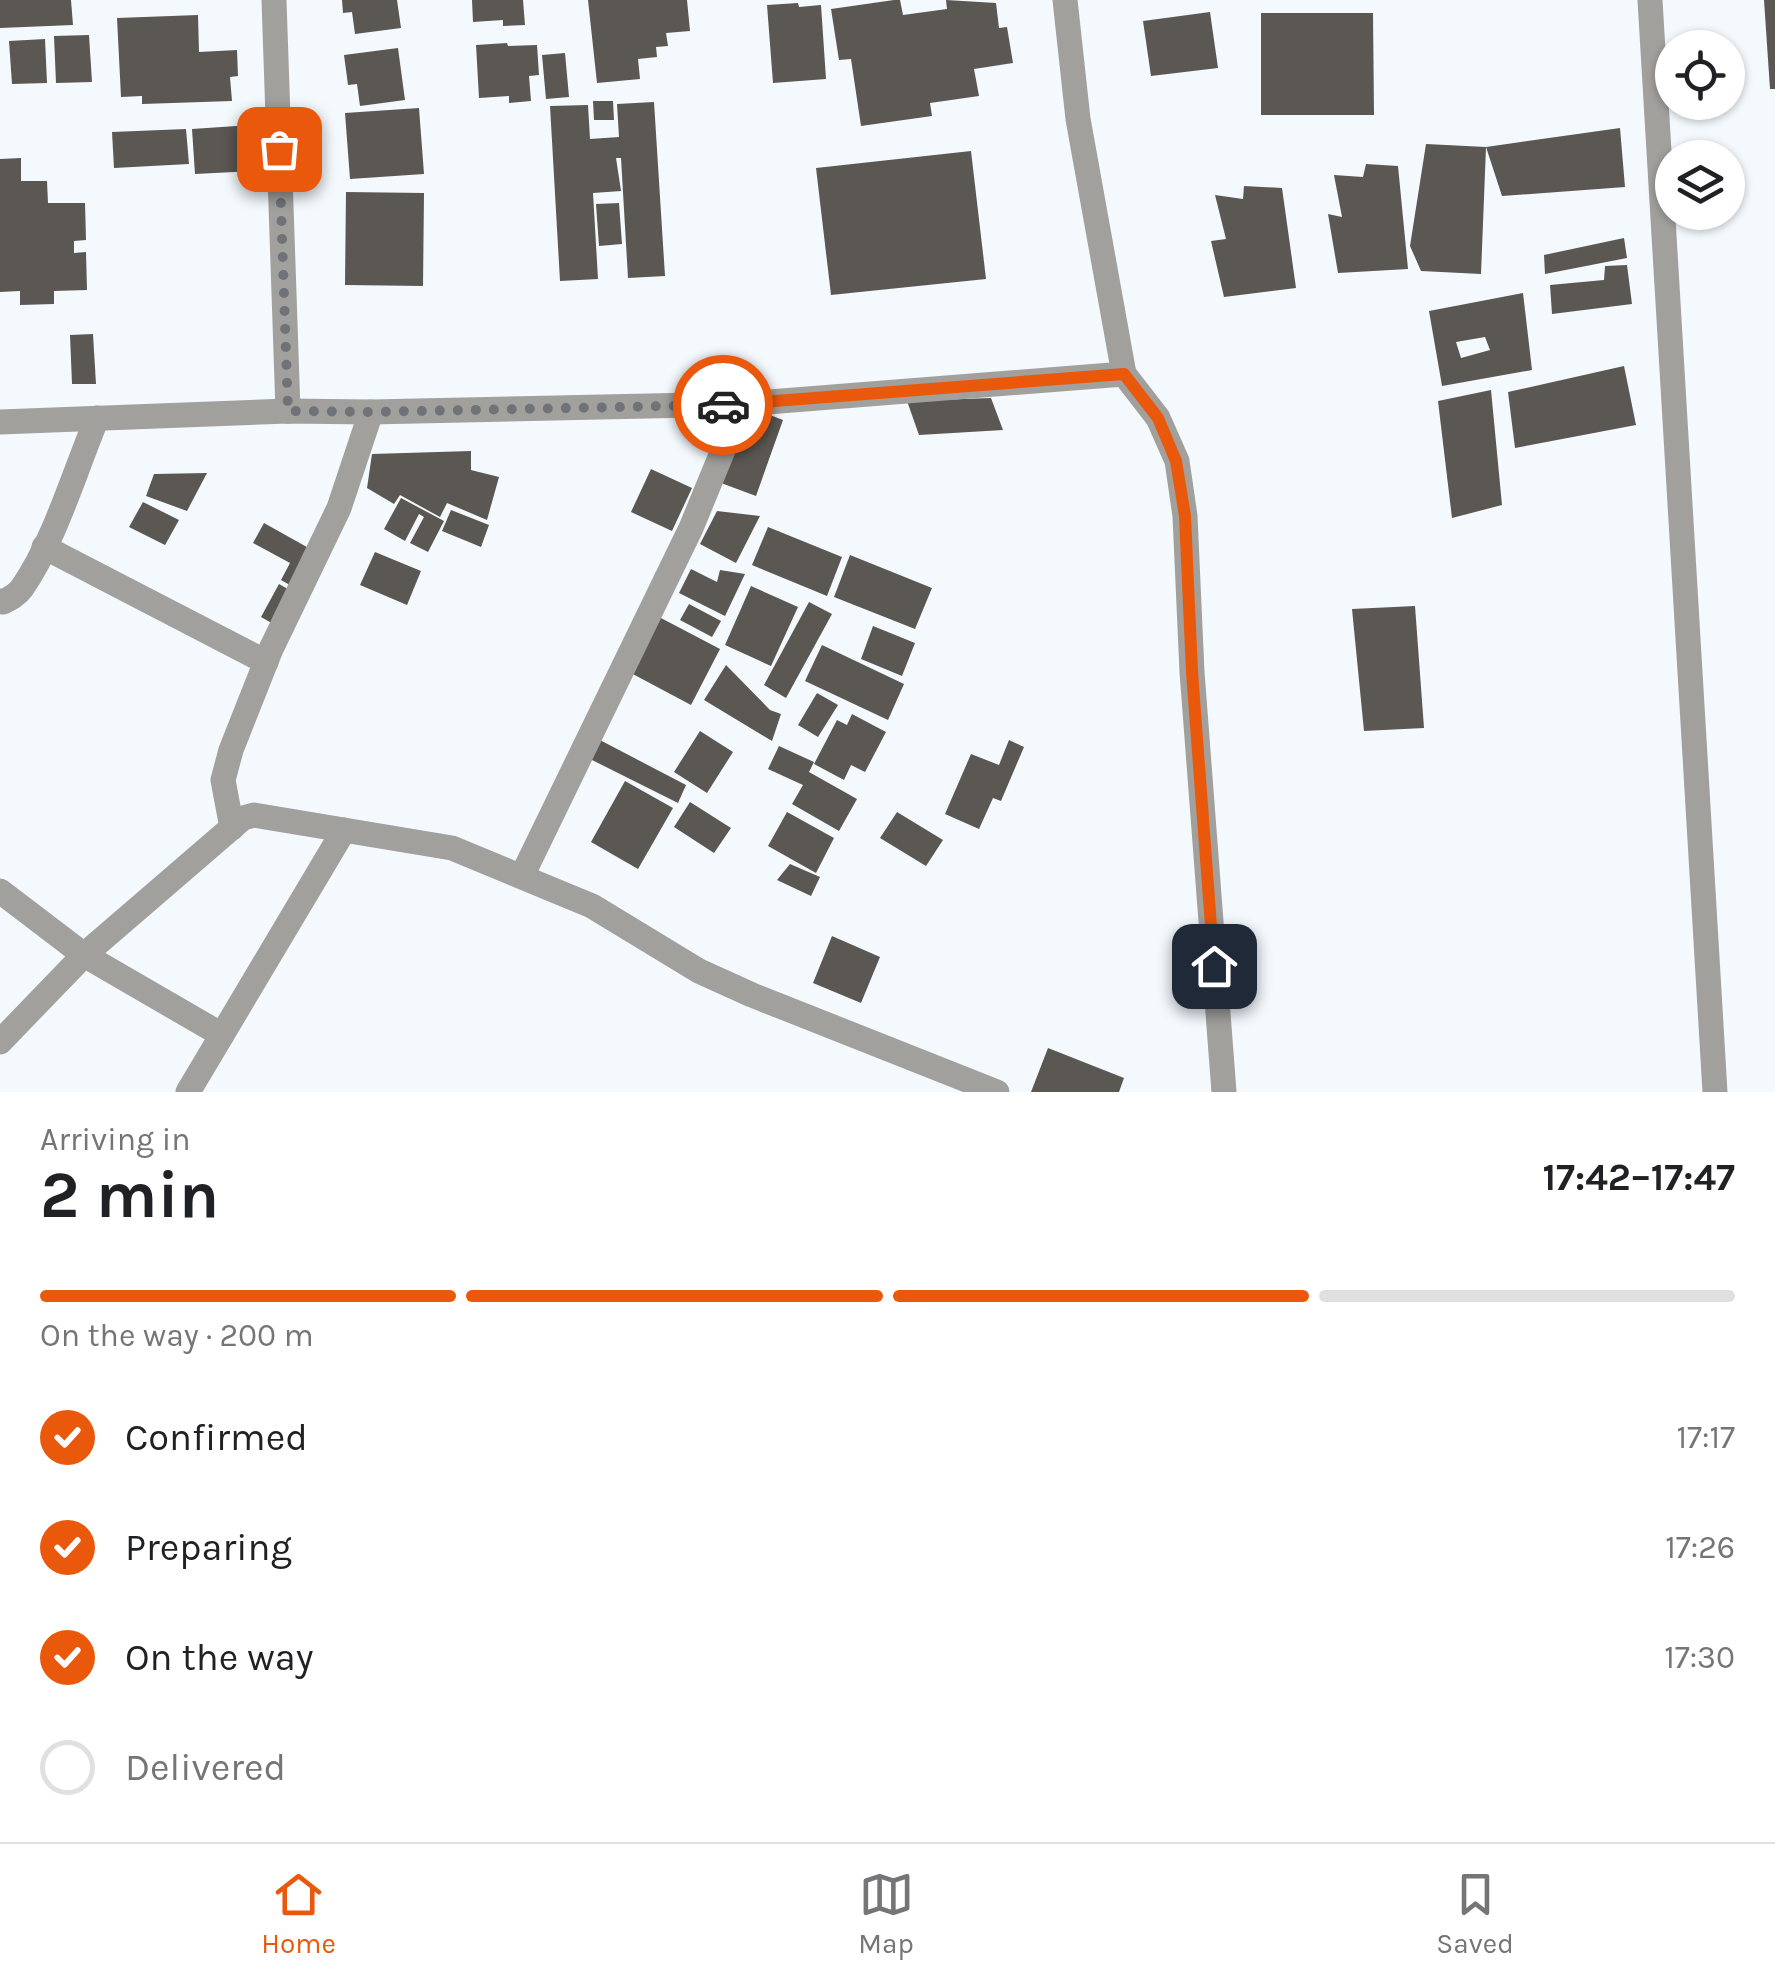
<!DOCTYPE html>
<html lang="en">
<head>
<meta charset="utf-8">
<style>
  body { margin:0; font-family:Karla,sans-serif; background:#f6f6f6; color:#202124; height:100vh; display:flex; flex-direction:column; font-size:38px; white-space:nowrap }
  * { box-sizing:border-box; margin:0 }
  p { font-size:32px; color:#757577 }
  .icon { flex:none; width:55px; height:55px; fill:none; stroke:currentColor; stroke-width:2; stroke-linecap:round; stroke-linejoin:round }
  .map { position:relative; height:1092px; overflow:hidden }
  .details { display:flex; flex-direction:column; background:#fff; flex:1 }
  .details>* { flex:none }
  .controls { position:absolute; left:1655px; top:30px; display:grid; gap:20px }
  .controls a { display:grid; place-items:center; width:90px; height:90px; border-radius:50%; background:#fff; box-shadow:0 2px 8px #0004; font-size:50px }
  .pin { position:absolute; display:grid; place-items:center; width:85px; height:85px; color:#fff; margin:-42px; border-radius:20px; box-shadow:0 5px 15px #0006 }
  .courier { position:absolute; display:grid; place-items:center; width:100px; height:100px; margin:-50px; border:8px solid #ea580c; border-radius:50%; background:#fff; color:#222; box-shadow:0 2px 12px #0007 }
  .summary em { font-style:normal; font-weight:700 }
  .summary div { display:flex; flex-direction:column-reverse }
  .summary { display:flex; align-items:center; justify-content:space-between; height:170px; padding:0 40px }
  h1 { font-size:65px; font-weight:700; line-height:75px }
  .bar { display:grid; grid-template-columns:repeat(4,1fr); gap:15px 10px; align-content:center; height:120px; padding:0 40px }
  .bar i { height:12px; border-radius:8px; background:#e0e0e0 }
  .bar .on { background:#ea580c }
  .bar p { grid-column:span 4 }
  ol { padding:0 40px; list-style:none }
  li { display:flex; align-items:center; gap:30px; height:110px }
  li p { margin-inline-start:auto }
  li .icon { padding:10px; border-radius:50%; background:#ea580c; color:#fff; stroke-width:4 }
  li:last-child { color:#757577 }
  li i { width:55px; height:55px; border:5px solid #e0e0e0; border-radius:50% }
  .dock { display:flex; justify-content:space-around; align-items:center; height:140px; border-top:2px solid #e0e0e0; background:#fff; font-size:28px; color:#757577 }
  .dock a { display:grid; justify-items:center; gap:5px }
  .dock .on { color:#ea580c }
  .map>svg:first-child { display:block }
</style>
</head>
<body>
<div class="map">
<svg width="1775" height="1092" viewBox="0 0 1775 1092">
  <rect width="100%" height="100%" fill="#f4f9fe"/>
  <g fill="#5b5752" fill-rule="evenodd">
    <polygon points="0,0 71,0 73,25 0,28"/>
    <polygon points="342,0 397,0 401,28 355,34 352,12 343,13"/>
    <polygon points="472,0 523,0 525,25 503,26 503,20 473,22"/>
    <polygon points="588,0 687,0 690,31 666,33 668,46 656,47 657,57 638,59 640,79 597,83"/>
    <polygon points="894,0 900,0 903,15 947,9 946,0 996,3 999,28 1007,27 1013,63 974,69 979,96 930,103 932,116 861,126 851,59 839,60 831,9"/>
    <polygon points="1764,0 1775,0 1775,89 1770,89"/>
    <polygon points="798,3 799,7 821,5 826,79 773,83 767,5"/>
    <polygon points="1210,12 1218,68 1151,76 1143,21"/>
    <polygon points="1261,13 1373,13 1374,115 1261,115"/>
    <polygon points="198,15 199,52 237,50 238,76 230,77 232,101 142,104 142,96 121,97 117,18"/>
    <polygon points="89,35 92,82 56,83 54,36"/>
    <polygon points="45,39 47,83 12,84 9,41"/>
    <polygon points="507,43 508,46 537,45 539,75 529,76 531,101 509,103 509,96 479,98 476,45"/>
    <polygon points="398,48 405,100 360,106 357,84 348,85 344,55"/>
    <polygon points="565,53 569,97 546,99 542,55"/>
    <polygon points="593,101 613,101 614,120 594,120"/>
    <polygon points="654,102 665,276 628,278 621,158 616,158 621,191 593,193 598,279 560,281 550,106 588,105 590,139 619,137 617,104"/>
    <polygon points="419,108 424,174 350,179 345,113"/>
    <polygon points="251,125 254,171 195,174 192,129"/>
    <polygon points="1620,128 1625,187 1502,196 1486,147 1481,274 1421,271 1410,246 1426,144 1486,147"/>
    <polygon points="186,129 189,164 114,168 112,132"/>
    <polygon points="971,151 986,279 831,295 816,168"/>
    <polygon points="21,158 21,181 47,181 48,203 85,203 86,240 74,241 74,253 86,252 87,290 54,291 54,304 20,305 20,291 0,292 0,159"/>
    <polygon points="1366,164 1398,166 1408,269 1338,273 1328,214 1342,217 1334,175 1363,177"/>
    <polygon points="1244,186 1282,188 1296,288 1224,297 1211,241 1226,239 1215,195 1243,199"/>
    <polygon points="346,192 424,193 423,286 345,285"/>
    <polygon points="619,203 622,244 599,246 596,204"/>
    <polygon points="1624,238 1627,258 1545,274 1544,255"/>
    <polygon points="1627,265 1632,304 1552,314 1550,285 1604,280 1605,266"/>
    <path d="M1523,293L1532,370L1442,386L1429,311ZM1485,337L1490,350L1461,358L1456,342Z"/>
    <polygon points="93,334 96,384 72,384 70,335"/>
    <polygon points="1624,366 1636,425 1515,448 1508,392"/>
    <polygon points="1491,390 1502,505 1452,518 1438,401"/>
    <polygon points="991,398 1003,430 919,435 907,401"/>
    <polygon points="757,410 783,420 756,496 721,483 735,444 746,443"/>
    <polygon points="471,451 471,470 499,477 487,520 447,503 440,517 400,495 394,504 367,488 372,454"/>
    <polygon points="651,469 692,488 672,531 631,512"/>
    <polygon points="207,473 187,511 146,496 154,474"/>
    <polygon points="401,498 444,521 428,552 410,543 424,517 419,514 405,541 384,529"/>
    <polygon points="143,502 179,520 165,545 129,527"/>
    <polygon points="451,510 489,525 481,547 442,531"/>
    <polygon points="717,511 760,516 736,563 700,544"/>
    <polygon points="264,523 314,551 295,588 281,580 290,563 253,543"/>
    <polygon points="768,527 842,557 827,596 752,565"/>
    <polygon points="375,552 421,571 407,605 360,585"/>
    <polygon points="850,555 932,588 915,629 834,597"/>
    <polygon points="691,569 717,582 720,570 745,574 725,616 679,593"/>
    <polygon points="279,584 293,592 275,625 261,617"/>
    <polygon points="751,586 798,607 771,666 725,645"/>
    <polygon points="809,602 832,614 786,698 764,685"/>
    <polygon points="689,604 721,621 712,637 680,620"/>
    <polygon points="1415,606 1424,728 1364,731 1352,609"/>
    <polygon points="659,617 720,649 691,705 629,672"/>
    <polygon points="873,626 915,643 902,676 861,659"/>
    <polygon points="822,645 904,684 888,720 805,681"/>
    <polygon points="726,665 770,710 781,714 772,741 704,700"/>
    <polygon points="817,693 838,705 818,737 798,725"/>
    <polygon points="852,714 886,732 865,772 851,765 844,780 814,764 837,720 847,725"/>
    <polygon points="700,731 733,752 707,793 674,772"/>
    <polygon points="596,738 686,785 678,803 588,758"/>
    <polygon points="1009,740 1024,747 1001,801 993,798 979,829 945,814 971,754 999,765"/>
    <polygon points="779,746 814,762 809,772 857,799 839,831 792,804 803,785 768,769"/>
    <polygon points="625,781 673,808 638,869 591,842"/>
    <polygon points="690,802 731,828 714,853 674,827"/>
    <polygon points="787,812 834,838 816,873 768,846"/>
    <polygon points="897,812 943,840 926,866 880,838"/>
    <polygon points="790,864 820,877 811,896 777,880"/>
    <polygon points="832,936 880,957 861,1003 813,983"/>
    <polygon points="1048,1048 1124,1078 1119,1092 1031,1092"/>
  </g>
  <g fill="none" stroke-linecap="round" stroke-linejoin="round">
    <g stroke="#a1a09d" stroke-width="25">
      <polyline points="274,0 288,411"/>
      <polyline points="1065,0 1078,119 1124,374 1158,418 1177,461 1185,516 1192,672 1224,1092"/>
      <polyline points="1650,0 1715,1092"/>
      <polyline points="0,422 288,411 371,412 742,404 1124,374"/>
      <polyline points="44,547 266,662"/>
      <path d="M0,601L3,602C11,598 17,595 22,588C54,542 75,471 97,418"/>
      <polyline points="232,828 223,780 231,750 271,649 339,508 371,412"/>
      <polyline points="522,876 691,528 742,404"/>
      <polyline points="0,891 84,955 222,1035"/>
      <polyline points="0,1042 84,955 243,818 254,815 452,848 592,906 699,971 752,995 997,1092"/>
      <polyline points="188,1092 344,830"/>
    </g>
  </g>
  <g fill="none" stroke-linecap="round" stroke-linejoin="round">
    <polyline stroke="#6f7276" stroke-width="10" stroke-dasharray="0 18" points="279,149 288,411 370,412 723,405"/>
    <polyline stroke="#ea580c" stroke-width="12" points="723,405 1124,374 1158,418 1176,461 1185,516 1192,672 1214,966"/>
  </g>
</svg>
<div class="controls">
<a><svg class="icon" aria-label="locate" viewBox="0 0 24 24"><circle cx="12" cy="12" r="6"/><path d="M12 2v4M12 18v4M2 12h4M18 12h4"/></svg></a>
<a><svg class="icon" aria-label="layers" viewBox="0 0 24 24"><path d="M12 4l9 5-9 5-9-5zM3 14l9 5 9-5"/></svg></a>
</div>
<div class="pin" style="left:279px;top:149px;background:#ea580c"><svg class="icon" aria-label="bag" viewBox="0 0 24 24"><path d="M5 8h14l-1 12H6zM9 8a3 3 0 0 1 6 0"/></svg></div>
<div class="pin" style="left:1214px;top:966px;background:#1f2937"><svg class="icon" aria-label="home" viewBox="0 0 24 24"><path d="M3 11l9-7 9 7M6 9v11h12V9"/></svg></div>
<div class="courier" style="left:723px;top:405px"><svg class="icon" aria-label="car" viewBox="0 0 24 24"><path d="M5 17H2v-5l4-1 3-4h7l3 4 3 1v5h-3M9 17h6M6 11h13"/><circle cx="7" cy="17" r="2"/><circle cx="17" cy="17" r="2"/></svg></div>
</div>
<section class="details">
<div class="summary"><div><h1>2 min</h1><p>Arriving in</p></div><em>17:42–17:47</em></div>
<div class="bar"><i class="on"></i><i class="on"></i><i class="on"></i><i></i><p>On the way · 200 m</p></div>
<ol>
<li><svg class="icon" aria-label="check" viewBox="0 0 24 24"><path d="M5 12l5 5 9-10"/></svg>Confirmed<p>17:17</p></li>
<li><svg class="icon" aria-label="check" viewBox="0 0 24 24"><path d="M5 12l5 5 9-10"/></svg>Preparing<p>17:26</p></li>
<li><svg class="icon" aria-label="check" viewBox="0 0 24 24"><path d="M5 12l5 5 9-10"/></svg>On the way<p>17:30</p></li>
<li><i></i>Delivered</li>
</ol>
</section>
<nav class="dock">
<a class="on"><svg class="icon" aria-label="home" viewBox="0 0 24 24"><path d="M3 11l9-7 9 7M6 9v11h12V9"/></svg>Home</a>
<a><svg class="icon" aria-label="map" viewBox="0 0 24 24"><path d="M3 6l6-2 6 2 6-2v14l-6 2-6-2-6 2zM9 4v14M15 6v14"/></svg>Map</a>
<a><svg class="icon" aria-label="saved" viewBox="0 0 24 24"><path d="M7 4h10v16l-5-4-5 4z"/></svg>Saved</a>
</nav>
</body>
</html>
